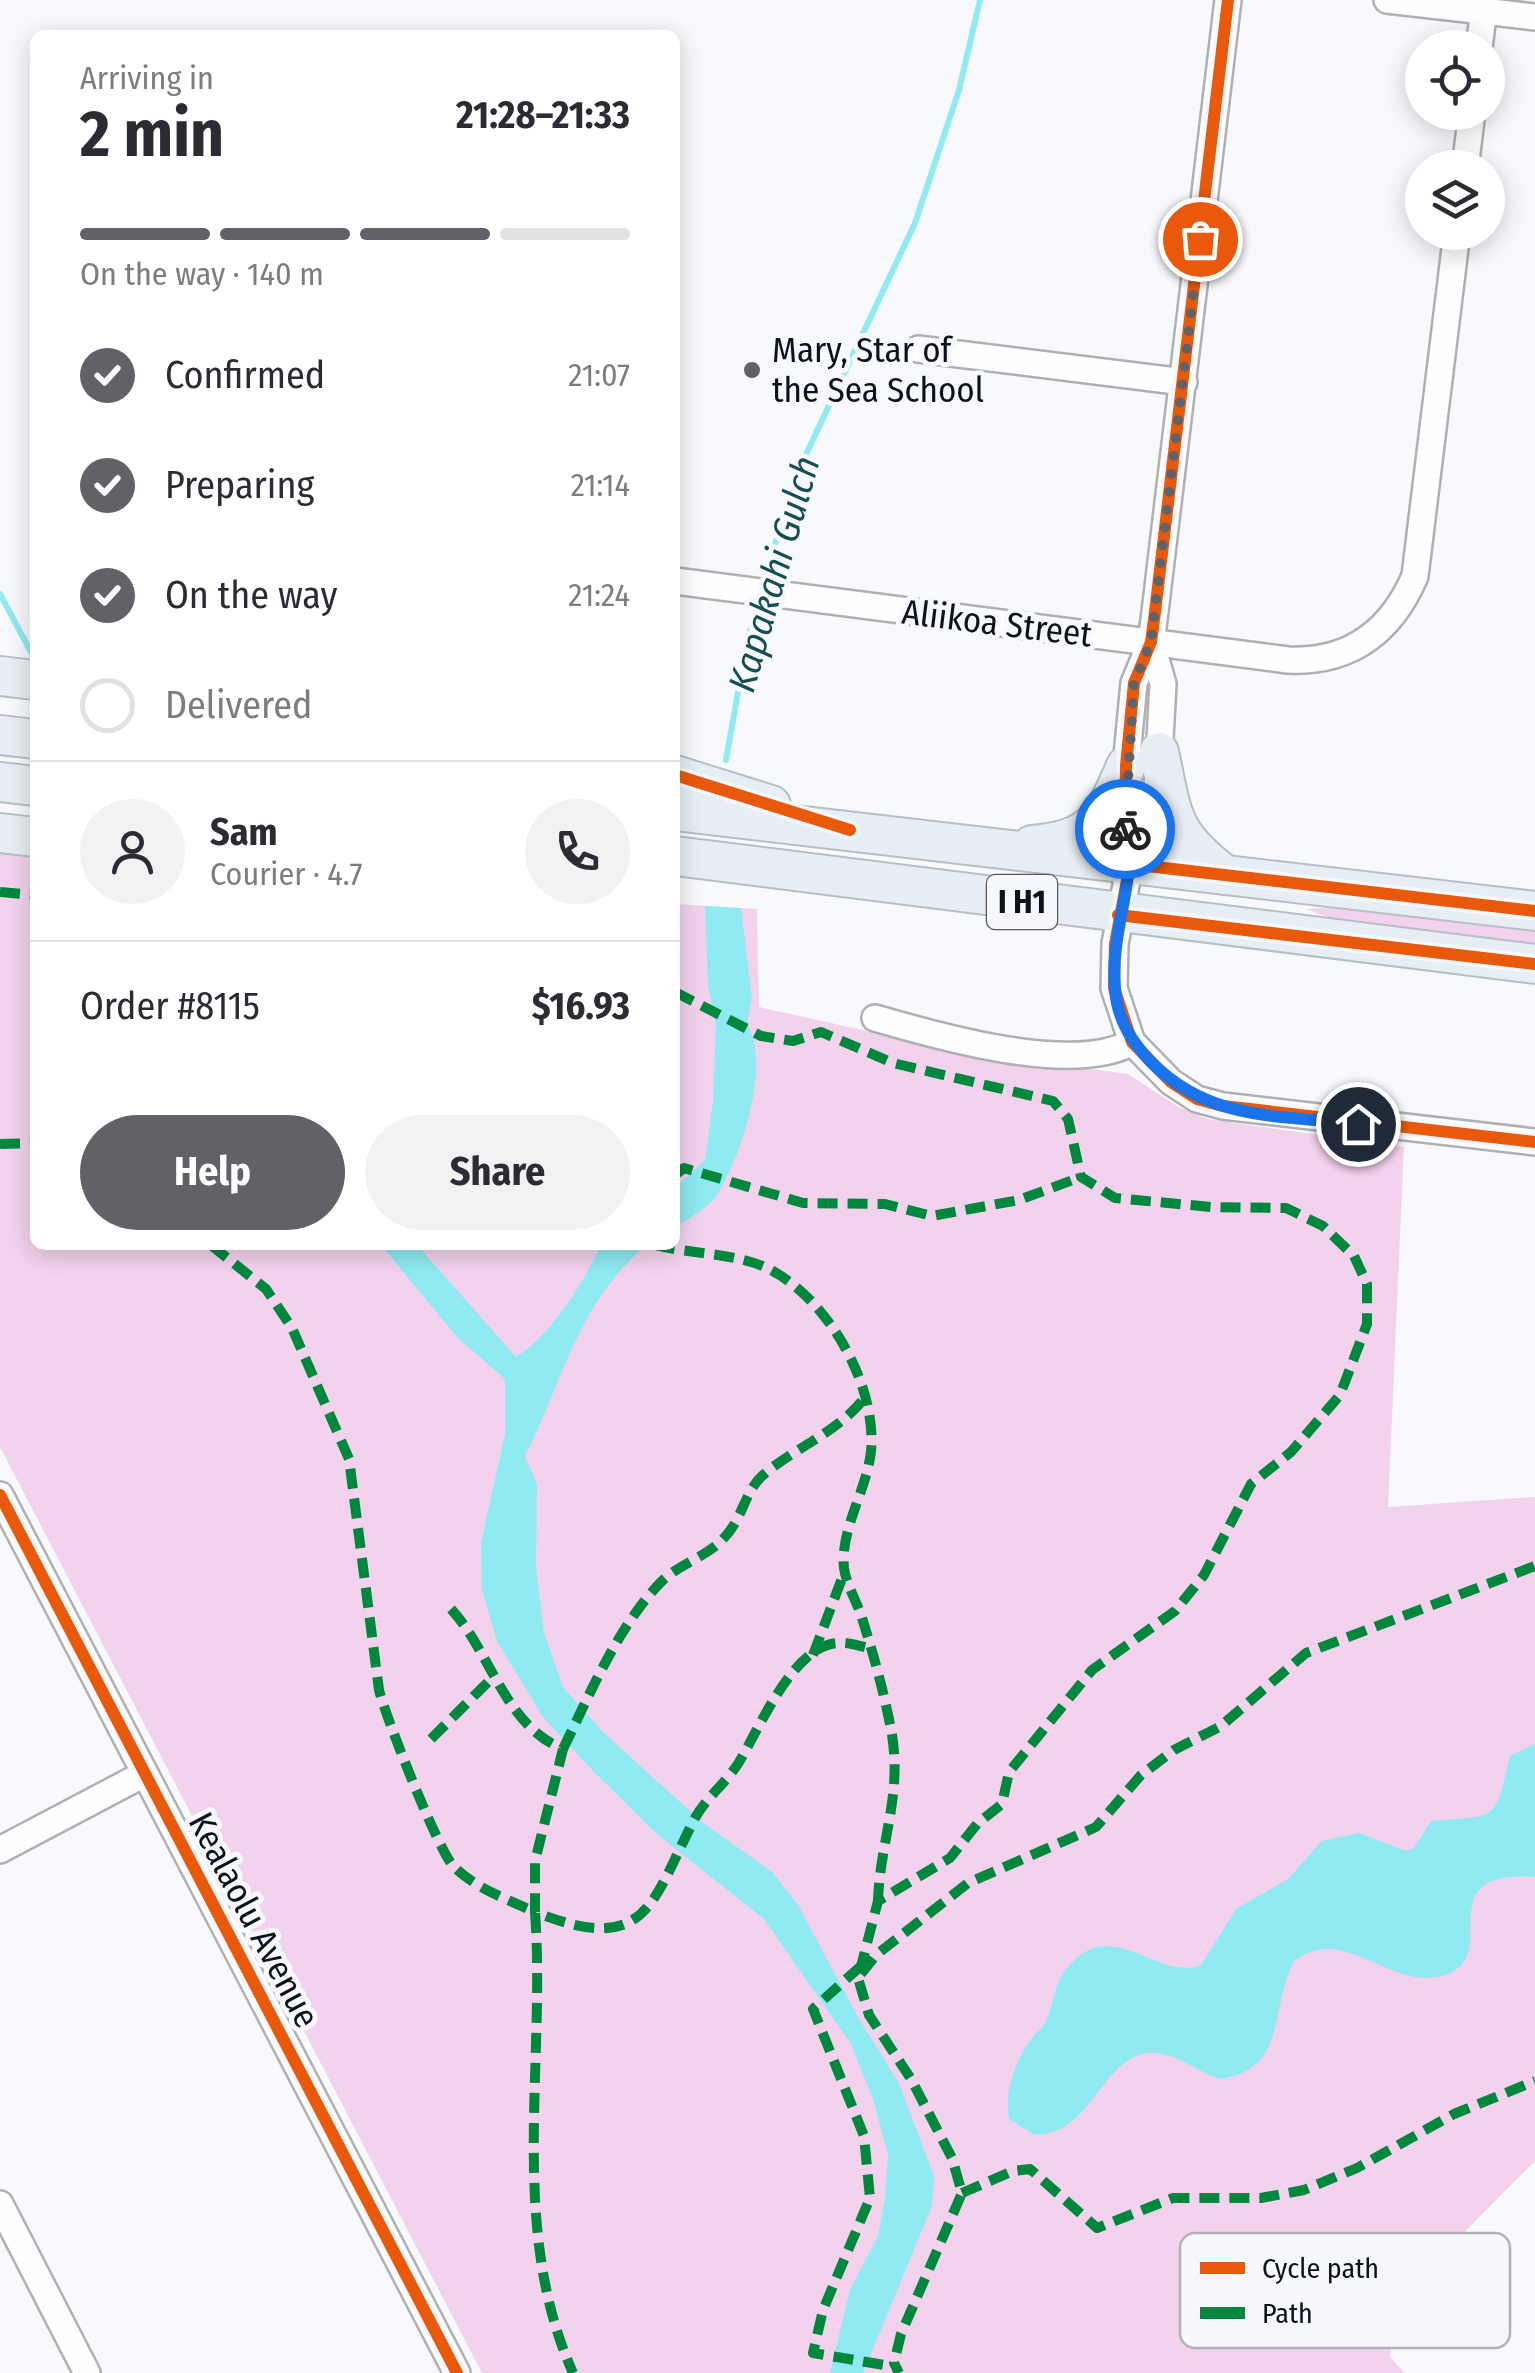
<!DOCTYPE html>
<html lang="en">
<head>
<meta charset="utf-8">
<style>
  body { margin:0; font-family:"Fira Sans Condensed",sans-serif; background:#f2f2f3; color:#2b2b33; height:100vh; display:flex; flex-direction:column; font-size:38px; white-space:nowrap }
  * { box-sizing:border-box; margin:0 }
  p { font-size:32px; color:#7c7c81 }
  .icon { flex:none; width:55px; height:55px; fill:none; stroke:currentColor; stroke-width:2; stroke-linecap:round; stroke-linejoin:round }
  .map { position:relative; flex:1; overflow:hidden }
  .sheet { position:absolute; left:30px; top:30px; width:650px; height:1220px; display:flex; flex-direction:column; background:#fff; border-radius:15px; box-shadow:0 5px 25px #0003 }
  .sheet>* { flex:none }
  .buttons { position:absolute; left:1405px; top:30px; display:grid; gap:20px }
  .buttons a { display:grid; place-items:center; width:100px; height:100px; border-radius:50%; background:#fff; box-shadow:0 5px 25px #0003; font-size:50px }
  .pin { position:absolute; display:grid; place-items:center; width:85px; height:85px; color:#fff; margin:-42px; border:5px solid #fff; border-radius:50%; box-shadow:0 2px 10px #0007 }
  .courier { position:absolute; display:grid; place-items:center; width:100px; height:100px; margin:-50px; border:8px solid #1a73e8; border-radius:50%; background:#fff; color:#222; box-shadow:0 2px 12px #0007 }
  .head em { font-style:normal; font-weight:700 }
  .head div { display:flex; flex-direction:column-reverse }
  .head { display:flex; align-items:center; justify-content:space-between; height:170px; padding:0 50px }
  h1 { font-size:65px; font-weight:700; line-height:75px }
  .bar { display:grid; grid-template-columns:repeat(4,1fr); gap:15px 10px; align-content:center; height:120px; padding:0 50px }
  .bar i { height:12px; border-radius:8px; background:#e1e1e2 }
  .bar .active { background:#606268 }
  .bar p { grid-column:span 4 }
  .line { display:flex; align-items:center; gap:25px; padding:0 50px; border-top:2px solid #e1e1e2 }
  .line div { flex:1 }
  .round { display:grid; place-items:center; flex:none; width:105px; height:105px; border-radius:52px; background:#f2f2f3 }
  ol { padding:0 50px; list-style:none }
  li { display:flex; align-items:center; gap:30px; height:110px }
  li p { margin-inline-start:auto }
  li .icon { padding:10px; border-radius:50%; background:#606268; color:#fff; stroke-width:4 }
  li:last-child { color:#7c7c81 }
  li i { width:55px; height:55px; border:5px solid #e1e1e2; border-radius:50% }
  .button { display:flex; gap:20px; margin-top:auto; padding:20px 50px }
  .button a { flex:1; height:115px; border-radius:60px; background:#606268; color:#fff; font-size:40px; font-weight:700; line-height:115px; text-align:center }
  .button a+a { background:#f2f2f3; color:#2b2b33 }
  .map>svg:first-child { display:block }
</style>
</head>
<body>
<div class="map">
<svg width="1535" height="2373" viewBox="0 0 1535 2373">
  <rect width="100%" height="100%" fill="#f8f9fc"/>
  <g fill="#f3d2ed">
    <polygon points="0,846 35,850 35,1245 675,1245 675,904 757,909 759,1007 962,1052 1128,1074 1177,1106 1207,1119 1404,1147 1388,1507 1535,1497 1535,2161 1401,2296 1390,2357 1405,2373 482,2373 0,1447"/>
    <polygon points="1337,907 1535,929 1535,948 1343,923 1306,909"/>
  </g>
  <g fill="#8feaf1">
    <path d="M705,906L741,908L752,998L747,1024C772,1063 741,1156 718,1193C710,1207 689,1219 675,1227V1188L705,1160L713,1102L716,1026L708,986Z"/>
    <path d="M381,1245H417L516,1357C553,1333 582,1285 601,1245L640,1251C578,1305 561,1385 525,1456L537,1484L536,1568L544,1633L563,1687L603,1732L702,1822L772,1872L798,1905L859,2019L899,2083L934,2176L932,2206L863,2373H830L850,2290L878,2236L885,2198L888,2154L873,2099L851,2044L764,1919L657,1834L592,1770L543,1717L497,1641L482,1590L481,1543L505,1434V1379L457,1337Z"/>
    <path d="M1535,1744V1877C1426,1870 1502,1953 1448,1974C1392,1995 1346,1921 1294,1961C1269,2007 1289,2068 1221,2079C1199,2073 1179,2055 1156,2053C1103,2048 1092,2140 1033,2134L1009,2119C1004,2092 1015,2061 1031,2039C1036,2033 1043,2028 1046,2021C1053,2007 1053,1991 1061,1977C1107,1906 1155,1983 1201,1965L1236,1909L1288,1879L1322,1841L1359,1833L1406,1851L1414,1848L1431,1821C1496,1815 1494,1825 1510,1756Z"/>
  </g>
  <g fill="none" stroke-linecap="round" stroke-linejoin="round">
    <g stroke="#8feaf1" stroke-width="6">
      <polyline points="763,588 792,484 915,223 959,90 980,0"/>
      <polyline points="0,594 32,654"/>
      <polyline points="726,760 747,641 759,600"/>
    </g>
    <defs>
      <g id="minor">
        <polyline points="1228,0 1155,612 1151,642 1134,683 1126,766 1125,830 1130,864 1115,944 1114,988 1132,1042 1171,1082 1197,1099 1223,1106 1535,1142"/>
        <polyline points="1387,0 1535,17"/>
        <polyline points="1479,48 1485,0"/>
        <polyline points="1465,168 1472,112"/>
        <polyline points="918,349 1184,382"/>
        <path d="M675,581L1288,660C1350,663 1391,632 1415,576L1457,232"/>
        <polyline points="1130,864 1155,831 1163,684 1151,642"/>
        <path d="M875,1018C937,1036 1074,1076 1132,1042"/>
        <polyline points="0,1495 457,2373"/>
        <polyline points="0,1850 144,1774"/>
        <polyline points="0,2204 87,2373"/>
      </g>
      <g id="highway">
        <polyline points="0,676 35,680"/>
        <polyline points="0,735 35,739"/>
        <path d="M1159,752C1173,817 1170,833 1225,875"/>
        <polyline points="675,775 771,805"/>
        <polyline points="0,782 35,786"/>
        <polyline points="675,811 1535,911"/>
        <polyline points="0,833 35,837"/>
        <path d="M1032,845C1094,840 1104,817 1126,766"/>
        <polyline points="675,856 1535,964"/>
      </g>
    </defs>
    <use href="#minor" stroke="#aeb0b4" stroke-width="30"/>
    <use href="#highway" stroke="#b7bfc6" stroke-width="42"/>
    <use href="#minor" stroke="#fefeff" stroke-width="25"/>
    <use href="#highway" stroke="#e8eff4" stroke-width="38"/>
    <g stroke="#00873e" stroke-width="10" stroke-dasharray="20 10" stroke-linecap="butt">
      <polyline points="0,892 35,895"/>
      <polyline points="675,992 761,1036 793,1041 821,1032 893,1063 1053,1101 1068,1119 1081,1177 1115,1198 1211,1207 1286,1208 1323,1226 1354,1256 1367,1284 1367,1324 1340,1395 1291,1452 1251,1484 1204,1575 1175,1611 1092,1670 1009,1772 1002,1804 977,1824 950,1858 878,1901 858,1978 869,2015 911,2079 952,2158 962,2193 901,2334 894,2363 899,2373"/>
      <polyline points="0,1144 35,1143"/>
      <polyline points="675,1175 684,1168 803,1203 885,1204 932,1216 1019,1200 1081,1177"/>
      <path d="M211,1245L266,1289L292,1328L349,1459L379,1690C385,1715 439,1853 454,1867C477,1889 507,1899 535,1912C546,2065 508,2228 573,2373"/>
      <path d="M655,1245C690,1254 735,1253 767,1268C827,1297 877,1384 871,1451C867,1490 840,1529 844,1568C846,1584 857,1602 862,1618C874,1656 885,1696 892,1735C902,1797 880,1841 878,1901"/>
      <path d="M451,1609C491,1652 504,1725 563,1749L535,1861V1912C648,1957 651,1903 695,1818C707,1796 730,1780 742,1757C760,1726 795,1644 838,1643C848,1642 859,1646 869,1648"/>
      <polyline points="813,1655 844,1573"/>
      <polyline points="431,1739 492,1678"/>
      <path d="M563,1749C590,1694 617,1628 660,1583C678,1564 705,1558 723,1539C743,1519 744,1492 763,1475C797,1446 838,1433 866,1396"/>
      <polyline points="861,1966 813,2009 864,2136 870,2198 823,2310 813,2353 896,2367"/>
      <polyline points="861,1974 876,1955 968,1883 1096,1827 1141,1775 1174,1750 1221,1726 1306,1653 1535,1566"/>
      <polyline points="962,2193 1013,2171 1030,2169 1097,2228 1173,2198 1261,2198 1304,2190 1357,2168 1454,2114 1535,2081"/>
    </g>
    <defs>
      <g id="cycleway">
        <polyline points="1228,0 1155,612 1151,642 1134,683 1126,766 1125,830 1130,864 1115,944 1114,988 1132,1042 1171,1082 1197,1099 1223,1106 1535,1142"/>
        <polyline points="675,775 850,830"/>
        <polyline points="1130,864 1535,911"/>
        <polyline points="1118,915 1535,964"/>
        <polyline points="0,1495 457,2373"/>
      </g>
    </defs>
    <use href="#cycleway" stroke="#f7f8fd" stroke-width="19"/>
    <use href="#cycleway" stroke="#e8590c" stroke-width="12"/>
  </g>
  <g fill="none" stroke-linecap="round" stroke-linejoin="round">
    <polyline stroke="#606268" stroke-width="10" stroke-dasharray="0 18" points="1125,829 1134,683 1151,642 1200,239"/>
    <path stroke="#1a73e8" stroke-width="12" d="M1125,829C1126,841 1130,855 1129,867C1125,908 1111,946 1115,988C1117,1019 1131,1041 1151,1062C1210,1122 1280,1115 1358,1124"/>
  </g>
  <circle fill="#606268" stroke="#f7f8fd" stroke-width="4" cx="752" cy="370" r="10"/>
  <g text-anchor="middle" stroke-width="10" stroke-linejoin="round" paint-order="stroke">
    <rect fill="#f7f8fd" stroke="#54565d" stroke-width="2.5" x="987" y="875" width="70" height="54" rx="8"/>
    <g font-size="32" font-weight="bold" fill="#0e1118">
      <text x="1022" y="913">I H1</text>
    </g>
    <g font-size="35" fill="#0e1118" stroke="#f7f8fd" text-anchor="start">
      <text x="772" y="362">Mary, Star of<tspan x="772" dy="40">the Sea School</tspan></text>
    </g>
    <g font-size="35" fill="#0e1118" stroke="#f7f8fd">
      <text transform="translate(997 623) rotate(7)" y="12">Aliikoa Street</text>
      <text transform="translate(254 1920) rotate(62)" y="12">Kealaolu Avenue</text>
    </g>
    <g font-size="38" font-style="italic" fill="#154e52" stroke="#f7f8fd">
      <text transform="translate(774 574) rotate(-74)" y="13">Kapakahi Gulch</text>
    </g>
  </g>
  <rect x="1180" y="2233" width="330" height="115" rx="15" fill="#f7f8fd" stroke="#b1b3b8" stroke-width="2.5"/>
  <rect x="1200" y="2262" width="45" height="12" fill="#e8590c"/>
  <rect x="1200" y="2307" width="45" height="12" fill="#00873e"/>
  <g font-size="28" fill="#0e1118">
    <text x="1262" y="2278">Cycle path</text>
    <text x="1262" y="2323">Path</text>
  </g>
</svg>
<div class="buttons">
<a><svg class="icon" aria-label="locate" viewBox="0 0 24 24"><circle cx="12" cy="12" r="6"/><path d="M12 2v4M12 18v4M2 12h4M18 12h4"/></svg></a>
<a><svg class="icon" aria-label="layers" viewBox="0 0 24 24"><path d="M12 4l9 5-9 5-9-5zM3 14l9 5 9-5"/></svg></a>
</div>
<div class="pin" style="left:1200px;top:239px;background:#ea580c"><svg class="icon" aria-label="bag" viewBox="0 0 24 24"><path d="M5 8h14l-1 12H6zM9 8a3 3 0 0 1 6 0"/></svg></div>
<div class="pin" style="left:1358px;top:1124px;background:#1f2937"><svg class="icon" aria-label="home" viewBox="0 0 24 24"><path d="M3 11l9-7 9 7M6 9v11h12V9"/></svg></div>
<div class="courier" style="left:1125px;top:829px"><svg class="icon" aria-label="bike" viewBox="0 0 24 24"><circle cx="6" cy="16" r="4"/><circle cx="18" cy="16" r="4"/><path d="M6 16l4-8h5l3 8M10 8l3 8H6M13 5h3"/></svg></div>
<section class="sheet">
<div class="head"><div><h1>2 min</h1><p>Arriving in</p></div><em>21:28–21:33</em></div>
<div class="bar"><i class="active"></i><i class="active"></i><i class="active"></i><i></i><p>On the way · 140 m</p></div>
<ol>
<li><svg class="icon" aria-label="check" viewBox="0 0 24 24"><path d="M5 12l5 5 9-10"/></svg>Confirmed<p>21:07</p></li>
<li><svg class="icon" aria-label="check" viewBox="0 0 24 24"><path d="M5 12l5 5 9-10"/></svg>Preparing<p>21:14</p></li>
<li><svg class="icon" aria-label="check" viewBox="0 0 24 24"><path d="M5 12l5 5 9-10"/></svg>On the way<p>21:24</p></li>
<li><i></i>Delivered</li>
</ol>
<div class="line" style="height:180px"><a class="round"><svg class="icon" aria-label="person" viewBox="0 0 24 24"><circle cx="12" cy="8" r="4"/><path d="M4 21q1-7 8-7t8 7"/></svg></a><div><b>Sam</b><p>Courier · 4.7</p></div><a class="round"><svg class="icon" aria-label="phone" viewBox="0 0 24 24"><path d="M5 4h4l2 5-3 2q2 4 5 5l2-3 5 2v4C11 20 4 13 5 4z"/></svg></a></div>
<div class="line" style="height:130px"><div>Order #8115</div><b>$16.93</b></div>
<div class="button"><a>Help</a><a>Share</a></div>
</section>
</div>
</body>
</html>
